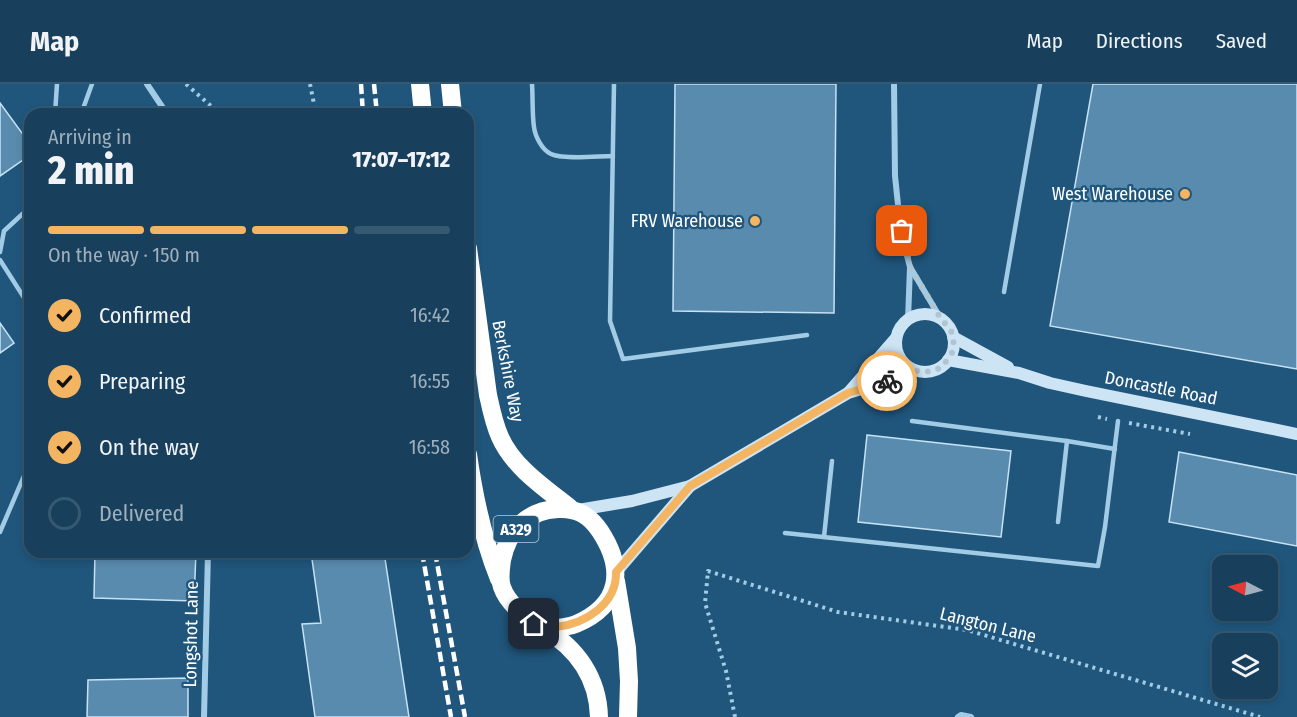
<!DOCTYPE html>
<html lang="en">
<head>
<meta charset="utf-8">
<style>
  body { margin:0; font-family:"Fira Sans Condensed",sans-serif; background:#214763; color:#f1f3f6; height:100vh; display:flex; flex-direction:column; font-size:22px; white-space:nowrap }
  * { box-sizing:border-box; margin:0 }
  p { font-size:20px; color:#9fafbc }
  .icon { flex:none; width:33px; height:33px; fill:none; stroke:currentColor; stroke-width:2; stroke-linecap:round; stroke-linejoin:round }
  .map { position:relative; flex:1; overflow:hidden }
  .panel { position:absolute; left:24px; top:24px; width:450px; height:450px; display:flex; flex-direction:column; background:#18405d; border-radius:18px; box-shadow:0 3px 9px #0003,0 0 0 2px #365972 }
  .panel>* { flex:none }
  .needle { width:39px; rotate:276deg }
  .fabs { position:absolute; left:1212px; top:471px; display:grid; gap:12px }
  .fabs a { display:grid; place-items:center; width:66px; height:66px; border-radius:12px; background:#18405d; box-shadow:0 3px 9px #0003,0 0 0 2px #365972; font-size:30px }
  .pin { position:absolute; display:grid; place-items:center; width:51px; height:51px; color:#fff; margin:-26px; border-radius:12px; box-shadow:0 3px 9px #0006 }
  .courier { position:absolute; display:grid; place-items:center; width:60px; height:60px; margin:-30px; border:4px solid #f4b563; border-radius:50%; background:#fff; color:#222; box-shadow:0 2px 8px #0007 }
  .summary em { font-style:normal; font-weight:800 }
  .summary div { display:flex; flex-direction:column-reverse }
  .summary { display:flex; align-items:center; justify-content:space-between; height:102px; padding:0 24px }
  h1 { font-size:39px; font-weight:800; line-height:45px }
  .bar { display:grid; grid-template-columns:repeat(4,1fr); gap:9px 6px; align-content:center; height:72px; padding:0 24px }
  .bar i { height:8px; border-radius:4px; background:#365972 }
  .bar .active { background:#f4b563 }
  .bar p { grid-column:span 4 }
  ol { padding:0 24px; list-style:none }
  li { display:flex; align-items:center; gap:18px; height:66px }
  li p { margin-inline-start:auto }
  li .icon { padding:6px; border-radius:50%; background:#f4b563; color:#111; stroke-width:4 }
  li:last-child { color:#9fafbc }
  li i { width:33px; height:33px; border:3px solid #365972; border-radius:50% }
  header { display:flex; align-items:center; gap:36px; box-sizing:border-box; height:84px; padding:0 30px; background:#18405d; border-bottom:2px solid #365972 }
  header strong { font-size:28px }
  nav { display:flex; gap:33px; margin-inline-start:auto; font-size:21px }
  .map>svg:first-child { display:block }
</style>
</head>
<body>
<header>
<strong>Map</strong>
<nav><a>Map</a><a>Directions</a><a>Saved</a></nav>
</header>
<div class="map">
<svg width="1297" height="633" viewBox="0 0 1297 633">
  <rect width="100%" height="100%" fill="#20567c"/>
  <g fill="#598bae" stroke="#c6e2f5" stroke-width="1.5">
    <polygon points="675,0 836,0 834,229 673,227"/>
    <polygon points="1093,0 1297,0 1297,285 1050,242"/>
    <polygon points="0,19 30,60 30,71 0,92"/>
    <polygon points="0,239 14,259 0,269"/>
    <polygon points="867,351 1011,367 1001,453 858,438"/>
    <polygon points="1179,368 1297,391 1297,462 1169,438"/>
    <polygon points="95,468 196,468 194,517 94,514"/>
    <polygon points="311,468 384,468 409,633 315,633 302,540 321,539"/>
    <polygon points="188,594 188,633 87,633 88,596"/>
  </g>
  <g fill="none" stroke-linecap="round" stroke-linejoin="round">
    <g stroke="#a2cbe6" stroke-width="4" stroke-dasharray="3 4.5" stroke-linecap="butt">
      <polyline points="186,0 220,30"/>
      <polyline points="310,0 316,30"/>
      <polyline points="1098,333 1107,335"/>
      <polyline points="1129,339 1190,350"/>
      <polyline points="735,633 726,587 705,519 708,487 838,528 967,546 1260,633"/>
    </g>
    <g stroke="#a2cbe6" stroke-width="4.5">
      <path d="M532,0C533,14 532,29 534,43C535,52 542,66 551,70C564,76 598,72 613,72"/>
      <polyline points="614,0 610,237 623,275 807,251"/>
      <polyline points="55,30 57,0"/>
      <polyline points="84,30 84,22 92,0"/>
      <polyline points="0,168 4,147 30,123"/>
      <polyline points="0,176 30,223"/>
      <polyline points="1004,208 1040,0"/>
      <polyline points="912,337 1067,357 1058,438"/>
      <polyline points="1067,357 1115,365"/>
      <polyline points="0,448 30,378"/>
      <polyline points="785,449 1098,482 1105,443 1118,337"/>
      <polyline points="824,453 832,377"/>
    </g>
    <g stroke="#a2cbe6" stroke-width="6">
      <polyline points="147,0 167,30"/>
      <polyline points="894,0 895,92 899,130 905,164 910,183 941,235"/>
      <polyline points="908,236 910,183"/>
      <polyline points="204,633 208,468"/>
      <polyline points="958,633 961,631 971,633"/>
    </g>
    <g stroke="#cde4f5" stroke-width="12">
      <circle cx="925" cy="259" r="29"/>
      <polyline points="953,253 1008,283"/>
      <polyline points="948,276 1019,289 1050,299 1086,307 1297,350"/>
      <polyline points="849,308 896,254"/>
      <polyline points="578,426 632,417 690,402 848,309 888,297 914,286"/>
      <polyline points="616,488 690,402"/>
    </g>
    <g stroke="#fff" stroke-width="18">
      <polyline points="420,0 423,30"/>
      <polyline points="450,0 453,30"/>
      <path d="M468,164L488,311C491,325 494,340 500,353C513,383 545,404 570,424"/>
      <path d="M468,370C474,413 483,455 499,495"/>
      <polyline points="616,497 627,564 629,597 628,633"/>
      <path d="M544,545C554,544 566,544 576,540C621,521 625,485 600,447C589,431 577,424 558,425C528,426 508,446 502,476C501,484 499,495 502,503C508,521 528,535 543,544C577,564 598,594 599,633"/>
    </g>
    <g stroke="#fff" stroke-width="4.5" stroke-dasharray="10 4.5" stroke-linecap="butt">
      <polyline points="361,0 363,30"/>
      <polyline points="374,0 377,30"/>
      <polyline points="422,468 451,633"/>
      <polyline points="435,468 465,633"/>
    </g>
  </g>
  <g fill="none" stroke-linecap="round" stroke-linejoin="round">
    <polyline stroke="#b1c4d1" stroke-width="6" stroke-dasharray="0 10.8" points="887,297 914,286 924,288 933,287 942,283 952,269 954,261 951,246 941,235 910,183 902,147"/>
    <path stroke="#f4b563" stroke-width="8" d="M534,540C537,541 539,543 542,544C547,545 552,544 556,543C585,540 617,520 616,488L690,402L848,309L887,297"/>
  </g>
  <g fill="#f4b563" stroke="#20567c" stroke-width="2">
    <circle cx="1185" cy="110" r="6"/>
    <circle cx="755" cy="137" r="6"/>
  </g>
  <g text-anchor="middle" stroke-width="4.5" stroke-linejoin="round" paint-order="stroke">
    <rect fill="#20567c" stroke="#bcccd8" stroke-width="1.5" x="493.5" y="432" width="45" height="26" rx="4.5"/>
    <g font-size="16" font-weight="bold" fill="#fff">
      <text x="516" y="451">A329</text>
    </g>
    <g font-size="18" fill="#fff" stroke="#20567c" text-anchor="end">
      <text x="1173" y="116">West Warehouse</text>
      <text x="743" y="143">FRV Warehouse</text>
    </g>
    <g font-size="18" fill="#fff" stroke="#20567c">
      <text transform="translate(508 287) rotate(79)" y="6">Berkshire Way</text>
      <text transform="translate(1161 304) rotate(11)" y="6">Doncastle Road</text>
      <text transform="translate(988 541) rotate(14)" y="6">Langton Lane</text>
      <text transform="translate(191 550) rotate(-89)" y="6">Longshot Lane</text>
    </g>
  </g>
</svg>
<div class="fabs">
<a><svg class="needle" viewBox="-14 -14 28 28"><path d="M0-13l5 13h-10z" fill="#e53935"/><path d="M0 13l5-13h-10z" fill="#9fafbc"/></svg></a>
<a><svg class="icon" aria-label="layers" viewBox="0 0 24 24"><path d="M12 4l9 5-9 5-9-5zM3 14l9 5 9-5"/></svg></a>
</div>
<div class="pin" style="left:902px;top:147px;background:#ea580c"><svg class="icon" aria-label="bag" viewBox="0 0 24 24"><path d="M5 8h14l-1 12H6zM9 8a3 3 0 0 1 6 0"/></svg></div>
<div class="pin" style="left:534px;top:540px;background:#1f2937"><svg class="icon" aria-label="home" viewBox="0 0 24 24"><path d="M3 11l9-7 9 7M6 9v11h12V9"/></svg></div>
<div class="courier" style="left:887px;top:297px"><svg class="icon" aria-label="bike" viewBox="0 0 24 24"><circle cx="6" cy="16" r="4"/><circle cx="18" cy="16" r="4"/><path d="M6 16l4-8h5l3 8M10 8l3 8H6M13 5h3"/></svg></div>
<section class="panel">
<div class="summary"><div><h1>2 min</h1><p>Arriving in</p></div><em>17:07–17:12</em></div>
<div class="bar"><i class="active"></i><i class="active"></i><i class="active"></i><i></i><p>On the way · 150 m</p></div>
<ol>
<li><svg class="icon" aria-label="check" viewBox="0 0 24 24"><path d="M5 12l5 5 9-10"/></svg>Confirmed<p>16:42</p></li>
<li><svg class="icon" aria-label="check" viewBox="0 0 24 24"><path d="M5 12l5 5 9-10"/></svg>Preparing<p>16:55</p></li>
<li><svg class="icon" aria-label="check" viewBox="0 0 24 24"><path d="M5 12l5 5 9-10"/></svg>On the way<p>16:58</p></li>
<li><i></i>Delivered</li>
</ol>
</section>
</div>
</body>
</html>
